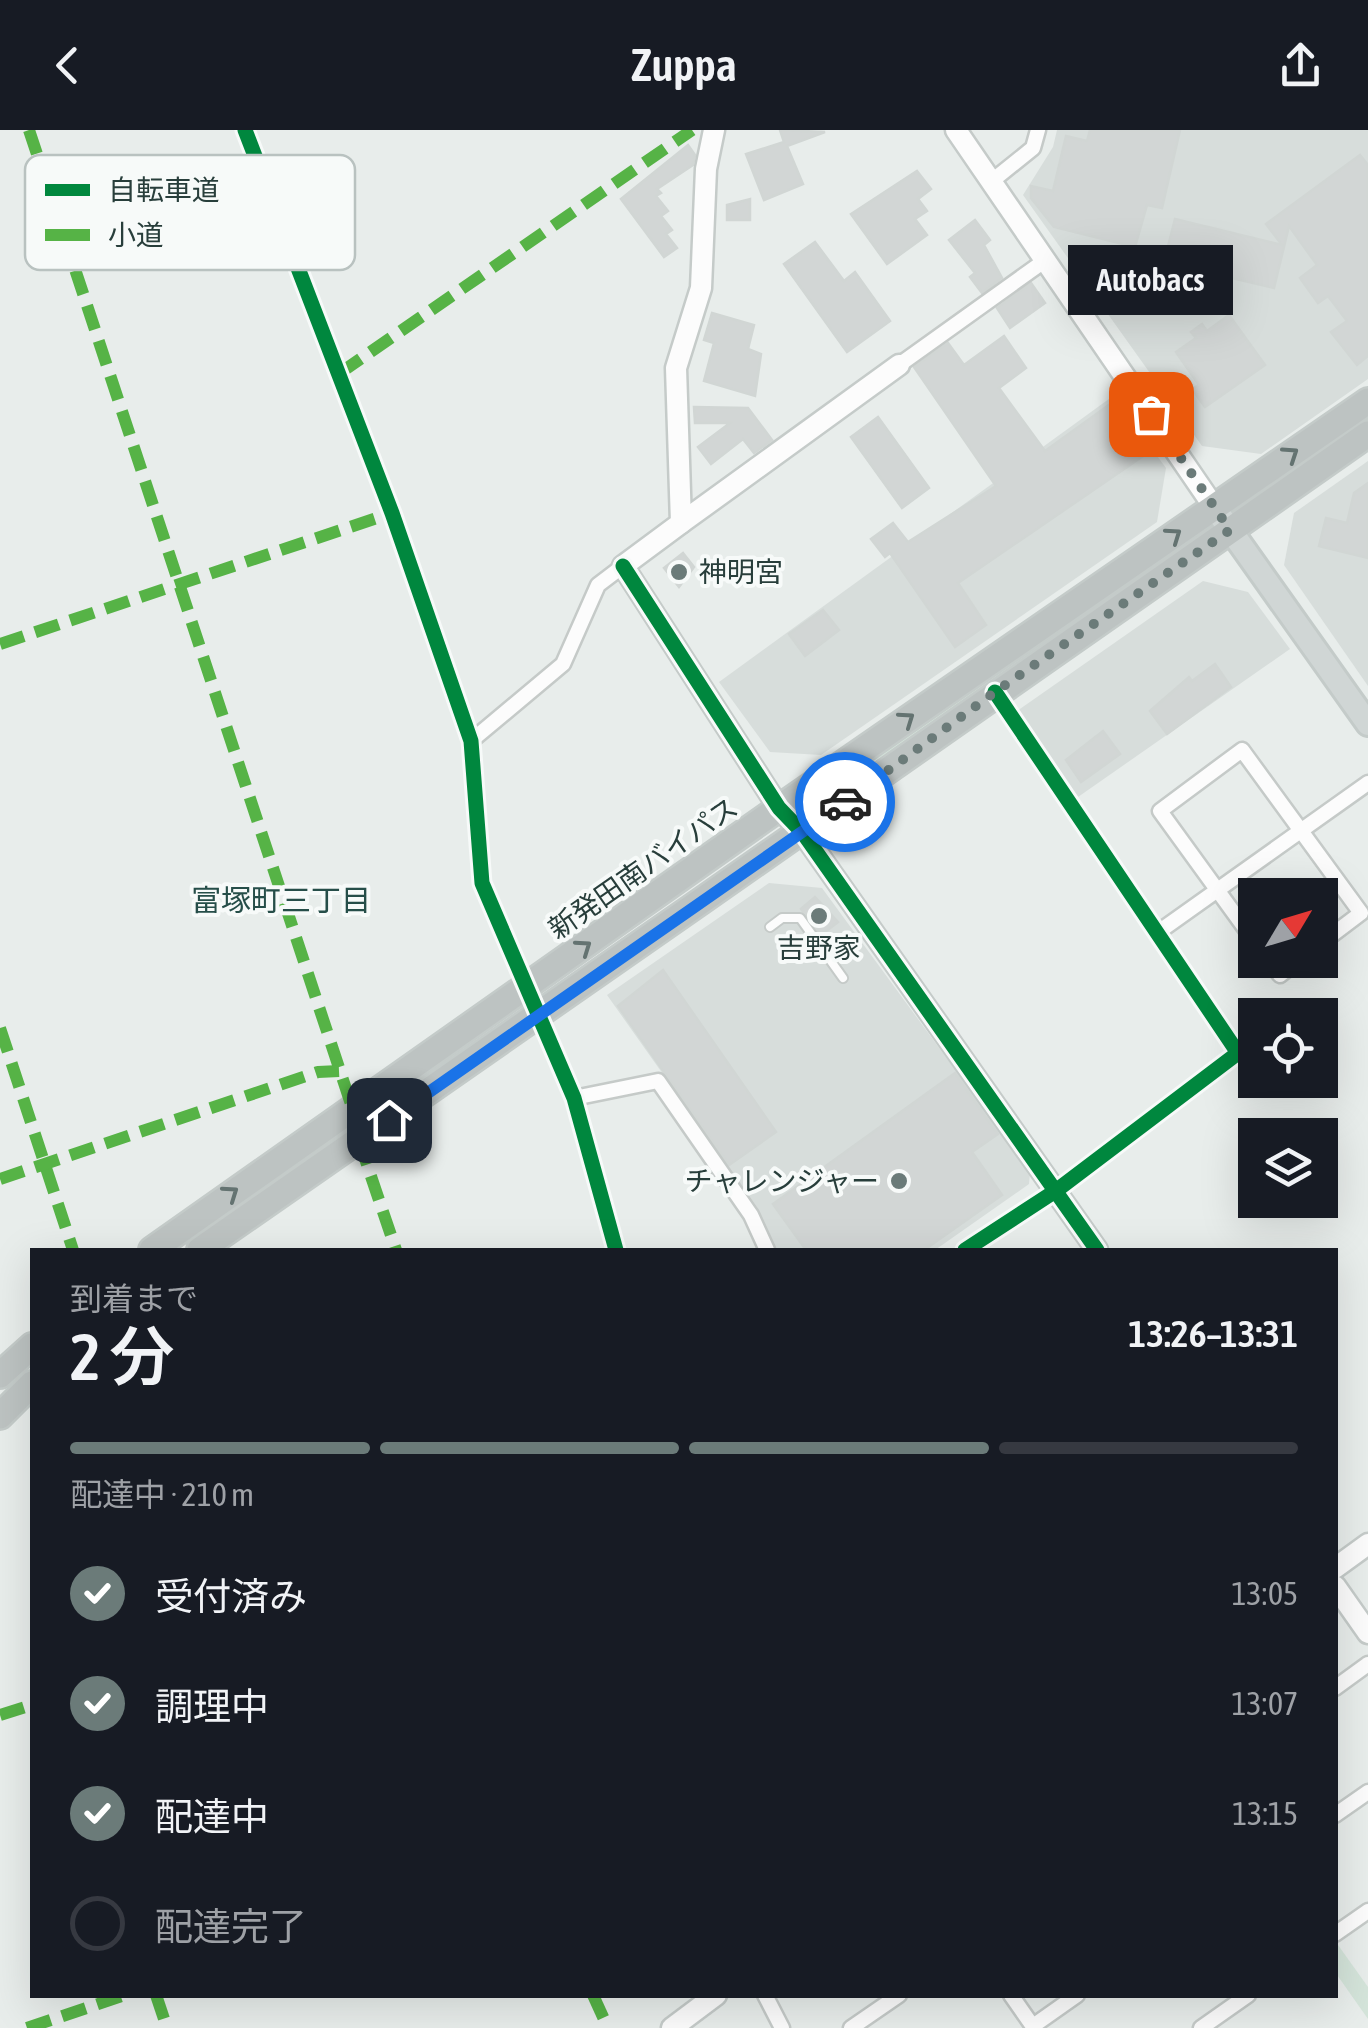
<!DOCTYPE html>
<html lang="ja">
<head>
<meta charset="utf-8">
<style>
  body { margin:0; font-family:"Asap Condensed","Noto Sans JP",sans-serif; background:#20242c; color:#f1f3f6; height:100vh; display:flex; flex-direction:column; font-size:38px; white-space:nowrap }
  * { box-sizing:border-box; margin:0 }
  p { font-size:32px; color:#9ea1a6 }
  .icon { flex:none; width:55px; height:55px; fill:none; stroke:currentColor; stroke-width:2; stroke-linecap:round; stroke-linejoin:round }
  .map { position:relative; flex:1; overflow:hidden }
  .side { position:absolute; left:30px; top:1118px; width:1308px; height:750px; display:flex; flex-direction:column; background:#171b24; border-radius:0px; box-shadow:0 10px 40px #0002 }
  .side>* { flex:none }
  .needle { width:65px; rotate:52deg }
  .tools { position:absolute; left:1238px; top:748px; display:grid; gap:20px }
  .tools a { display:grid; place-items:center; width:100px; height:100px; border-radius:0px; background:#171b24; box-shadow:0 10px 40px #0002; font-size:50px }
  .pin { position:absolute; display:grid; place-items:center; width:85px; height:85px; color:#fff; margin:-42px; border-radius:20px; box-shadow:0 5px 15px #0006 }
  .courier { position:absolute; display:grid; place-items:center; width:100px; height:100px; margin:-50px; border:8px solid #1a73e8; border-radius:50%; background:#fff; color:#222; box-shadow:0 2px 12px #0007 }
  .bubble { position:absolute; height:70px; border-radius:0px; background:#171b24; box-shadow:0 10px 40px #0002; font-size:32px; font-weight:600; line-height:70px; text-align:center }
  .summary em { font-style:normal; font-weight:600 }
  .summary div { display:flex; flex-direction:column-reverse }
  .summary { display:flex; align-items:center; justify-content:space-between; height:170px; padding:0 40px }
  h1 { font-size:65px; font-weight:600; line-height:75px }
  .bar { display:grid; grid-template-columns:repeat(4,1fr); gap:15px 10px; align-content:center; height:120px; padding:0 40px }
  .bar i { height:12px; border-radius:8px; background:#363941 }
  .bar .current { background:#6b7b79 }
  .bar p { grid-column:span 4 }
  ol { padding:0 40px; list-style:none }
  li { display:flex; align-items:center; gap:30px; height:110px }
  li p { margin-inline-start:auto }
  li .icon { padding:10px; border-radius:50%; background:#6b7b79; color:#fff; stroke-width:4 }
  li:last-child { color:#9ea1a6 }
  li i { width:55px; height:55px; border:5px solid #363941; border-radius:50% }
  header { display:flex; justify-content:space-between; align-items:center; height:130px; padding:0 40px; background:#171b24; font-size:45px; font-weight:600 }
  .map>svg:first-child { display:block }
</style>
</head>
<body>
<header><svg class="icon" aria-label="back" viewBox="0 0 24 24"><path d="M15 5l-7 7 7 7"/></svg>Zuppa<svg class="icon" aria-label="share" viewBox="0 0 24 24"><path d="M12 15V3M7 8l5-5 5 5M5 13v7h14v-7"/></svg></header>
<div class="map">
<svg width="1368" height="1898" viewBox="0 0 1368 1898">
  <rect width="100%" height="100%" fill="#e8edeb"/>
  <g fill="#d7dddb">
    <polygon points="1057,0 1368,0 1368,249 1261,324 1202,316 1023,65 1053,17"/>
    <polygon points="1113,266 1166,338 1157,392 821,625 770,622 719,552"/>
    <polygon points="1368,331 1368,556 1284,435 1294,383"/>
    <polygon points="1203,451 1248,462 1290,519 1078,667 1017,581"/>
    <polygon points="769,753 822,758 1030,1042 1029,1054 935,1120 775,1120 757,1077 607,865"/>
  </g>
  <g fill="#d4e4da">
    <polygon points="1185,415 1189,418 971,571 837,654 835,650 1044,504 1101,476"/>
    <polygon points="1338,1815 1368,1857 1368,1889 1335,1842"/>
  </g>
  <g fill="#d2d6d5" stroke="#d1d6d4" stroke-width="2.5">
    <polygon points="780,0 825,2 787,16 803,54 764,70 746,24 784,12"/>
    <polygon points="1090,0 1180,0 1162,78 1147,75 1135,117 1054,97 1031,68 1031,56 1053,61 1066,6 1087,11"/>
    <polygon points="688,15 695,25 693,35 657,59 661,63 656,66 668,81 661,86 672,100 666,104 677,118 664,127 621,69"/>
    <polygon points="1360,25 1368,35 1368,226 1357,235 1331,202 1347,191 1328,166 1318,173 1300,148 1317,135 1289,96 1274,158 1164,132 1175,89 1282,115 1266,94"/>
    <polygon points="917,41 931,59 918,69 927,81 915,89 927,105 887,134 851,84"/>
    <polygon points="750,69 750,90 727,90 727,75"/>
    <polygon points="975,90 990,110 984,115 1002,148 982,163 970,147 975,143 949,110"/>
    <polygon points="815,112 844,151 855,142 890,191 847,222 784,134"/>
    <polygon points="1031,153 1045,173 1010,198 997,178"/>
    <polygon points="712,183 754,195 748,219 761,224 755,266 704,251 714,213 704,210"/>
    <polygon points="1229,185 1265,235 1205,277 1192,259 1199,255 1176,222 1196,208 1191,202 1202,194 1207,201"/>
    <polygon points="1004,206 1026,238 999,258 1045,321 1113,272 1149,322 958,453 986,495 955,517 890,423 885,427 871,409 893,393 908,412 996,356 914,237 948,213 964,235"/>
    <polygon points="694,277 748,278 772,310 754,323 743,309 711,334 698,317 730,293 695,293"/>
    <polygon points="878,287 929,358 902,378 851,307"/>
    <polygon points="1368,353 1368,428 1319,416 1326,388 1347,393 1354,363"/>
    <polygon points="683,423 694,437 679,457 664,438"/>
    <polygon points="823,480 839,500 805,526 789,504"/>
    <polygon points="1215,534 1231,557 1167,604 1150,581 1189,547 1192,551"/>
    <polygon points="1103,601 1120,624 1081,652 1066,630"/>
    <polygon points="815,767 838,792 821,805 801,779"/>
    <polygon points="663,840 776,1002 729,1035 618,876"/>
    <polygon points="955,943 998,1004 972,1022 1002,1065 924,1120 806,1120 773,1074"/>
  </g>
  <g fill="none" stroke-linecap="round" stroke-linejoin="round">
    <defs>
      <polyline id="lane" points="770,797 782,788 800,788 843,848"/>
      <g id="street">
        <polyline points="245,0 392,383 471,611 482,753 574,968 616,1120"/>
        <polyline points="992,51 1033,18 1038,0"/>
        <polyline points="899,235 1047,129"/>
        <polyline points="471,611 563,534 598,455 623,436"/>
        <polyline points="1157,803 1368,653"/>
        <polyline points="1255,812 1160,681 1242,620 1361,783 1320,814"/>
        <polyline points="1269,830 1280,845 1299,830"/>
        <polyline points="574,968 658,951 751,1085 767,1120"/>
        <polyline points="965,1120 1057,1060 1238,923 995,563"/>
        <polyline points="1335,1558 1368,1534"/>
        <polyline points="1335,1685 1368,1662"/>
        <polyline points="1335,1804 1368,1781"/>
        <polyline points="765,1865 782,1898"/>
        <polyline points="1011,1865 1034,1898"/>
        <polyline points="1033,1896 1077,1865"/>
        <polyline points="851,1898 899,1865"/>
        <polyline points="1201,1898 1248,1865"/>
      </g>
      <g id="secondary">
        <polyline points="714,0 706,39 701,158 676,238 681,393 623,436 779,678 803,703 1097,1120"/>
        <polyline points="956,0 1214,377"/>
        <polyline points="681,393 899,235"/>
        <polyline points="1335,1438 1368,1414"/>
        <polyline points="1335,1456 1368,1503"/>
        <polyline points="672,1898 716,1865"/>
      </g>
      <polyline id="primary" points="1214,377 1368,594"/>
      <g id="highway">
        <polyline points="152,1120 779,678 1368,271"/>
        <path d="M200,1120C591,850 978,576 1368,304"/>
        <polyline points="0,1245 32,1216"/>
        <polyline points="0,1286 32,1254"/>
      </g>
    </defs>
    <use href="#lane" stroke="#c5cac8" stroke-width="12"/>
    <use href="#street" stroke="#c5cac8" stroke-width="19"/>
    <use href="#secondary" stroke="#c5cbc9" stroke-width="25"/>
    <use href="#primary" stroke="#c4cbc9" stroke-width="28"/>
    <use href="#highway" stroke="#c4cbc9" stroke-width="30"/>
    <use href="#lane" stroke="#fcfcfc" stroke-width="8"/>
    <use href="#street" stroke="#fcfcfc" stroke-width="14"/>
    <use href="#secondary" stroke="#fcfcfc" stroke-width="20"/>
    <use href="#primary" stroke="#d0d6d5" stroke-width="22"/>
    <use href="#highway" stroke="#bdc3c2" stroke-width="25"/>
    <g stroke="#56b346" stroke-width="12" stroke-dasharray="25 12" stroke-linecap="butt">
      <polyline points="29,0 352,977"/>
      <polyline points="340,243 692,0"/>
      <polyline points="0,514 392,383"/>
      <polyline points="0,898 73,1120"/>
      <polyline points="359,1011 396,1120"/>
      <polyline points="0,1049 318,942 339,941"/>
      <polyline points="0,1585 32,1575"/>
      <polyline points="156,1865 167,1898"/>
      <polyline points="593,1865 608,1898"/>
      <polyline points="27,1898 125,1865"/>
    </g>
    <defs>
      <g id="cycleway">
        <polyline points="245,0 392,383 471,611 482,753 574,968 616,1120"/>
        <polyline points="623,436 779,678 803,703 1097,1120"/>
        <polyline points="965,1120 1057,1060 1238,923 995,562"/>
      </g>
    </defs>
    <use href="#cycleway" stroke="#f7faf9" stroke-width="21"/>
    <use href="#cycleway" stroke="#00873e" stroke-width="15"/>
  </g>
  <defs><path id="oneway-chevron" d="M-2-3.5L2.5 0L-2 3.5" fill="none" stroke-width="1.6" stroke-linecap="round" stroke-linejoin="round" transform="scale(2.5)"/></defs>
  <g stroke="#647371">
    <use href="#oneway-chevron" transform="translate(1291 324) rotate(-34)"/>
    <use href="#oneway-chevron" transform="translate(1174 405) rotate(-35)"/>
    <use href="#oneway-chevron" transform="translate(907 589) rotate(-35)"/>
    <use href="#oneway-chevron" transform="translate(584 817) rotate(-35)"/>
    <use href="#oneway-chevron" transform="translate(231 1063) rotate(-35)"/>
  </g>
  <g fill="none" stroke-linecap="round" stroke-linejoin="round">
    <polyline stroke="#6b7b79" stroke-width="10" stroke-dasharray="0 18" points="845,672 995,562 1230,400 1151,284"/>
    <polyline stroke="#1a73e8" stroke-width="12" points="389,990 845,672"/>
  </g>
  <g fill="#6b7b79" stroke="#f7faf9" stroke-width="4">
    <circle cx="679" cy="442" r="10"/>
    <circle cx="819" cy="786" r="10"/>
    <circle cx="899" cy="1051" r="10"/>
  </g>
  <g text-anchor="middle" stroke-width="8" stroke-linejoin="round" paint-order="stroke">
    <g font-size="28" fill="#283e3b" stroke="#f7faf9" text-anchor="start">
      <text x="699" y="452">神明宮</text>
      <text x="819" y="828" text-anchor="middle">吉野家</text>
      <text x="879" y="1061" text-anchor="end">チャレンジャー</text>
    </g>
    <g font-size="28" fill="#283e3b" stroke="#f7faf9">
      <text transform="translate(643 738) rotate(-35)" y="10">新発田南バイパス</text>
    </g>
    <g font-size="30" fill="#264e49" stroke="#f7faf9">
      <text x="281" y="781">富塚町三丁目</text>
    </g>
  </g>
  <rect x="25" y="25" width="330" height="115" rx="15" fill="#f7faf9" stroke="#b9c2c0" stroke-width="2.5"/>
  <rect x="45" y="54" width="45" height="12" fill="#00873e"/>
  <rect x="45" y="99" width="45" height="12" fill="#56b346"/>
  <g font-size="28" fill="#283e3b">
    <text x="108" y="70">自転車道</text>
    <text x="108" y="115">小道</text>
  </g>
</svg>
<div class="tools">
<a><svg class="needle" viewBox="-14 -14 28 28"><path d="M0-13l5 13h-10z" fill="#e53935"/><path d="M0 13l5-13h-10z" fill="#9ea1a6"/></svg></a>
<a><svg class="icon" aria-label="locate" viewBox="0 0 24 24"><circle cx="12" cy="12" r="6"/><path d="M12 2v4M12 18v4M2 12h4M18 12h4"/></svg></a>
<a><svg class="icon" aria-label="layers" viewBox="0 0 24 24"><path d="M12 4l9 5-9 5-9-5zM3 14l9 5 9-5"/></svg></a>
</div>
<div class="pin" style="left:1151px;top:284px;background:#ea580c"><svg class="icon" aria-label="bag" viewBox="0 0 24 24"><path d="M5 8h14l-1 12H6zM9 8a3 3 0 0 1 6 0"/></svg></div>
<div class="pin" style="left:389px;top:990px;background:#1f2937"><svg class="icon" aria-label="home" viewBox="0 0 24 24"><path d="M3 11l9-7 9 7M6 9v11h12V9"/></svg></div>
<div class="courier" style="left:845px;top:672px"><svg class="icon" aria-label="car" viewBox="0 0 24 24"><path d="M5 17H2v-5l4-1 3-4h7l3 4 3 1v5h-3M9 17h6M6 11h13"/><circle cx="7" cy="17" r="2"/><circle cx="17" cy="17" r="2"/></svg></div>
<div class="bubble" style="left:1068px;top:115px;width:165px">Autobacs</div>
<section class="side">
<div class="summary"><div><h1>2 分</h1><p>到着まで</p></div><em>13:26–13:31</em></div>
<div class="bar"><i class="current"></i><i class="current"></i><i class="current"></i><i></i><p>配達中 · 210 m</p></div>
<ol>
<li><svg class="icon" aria-label="check" viewBox="0 0 24 24"><path d="M5 12l5 5 9-10"/></svg>受付済み<p>13:05</p></li>
<li><svg class="icon" aria-label="check" viewBox="0 0 24 24"><path d="M5 12l5 5 9-10"/></svg>調理中<p>13:07</p></li>
<li><svg class="icon" aria-label="check" viewBox="0 0 24 24"><path d="M5 12l5 5 9-10"/></svg>配達中<p>13:15</p></li>
<li><i></i>配達完了</li>
</ol>
</section>
</div>
</body>
</html>
